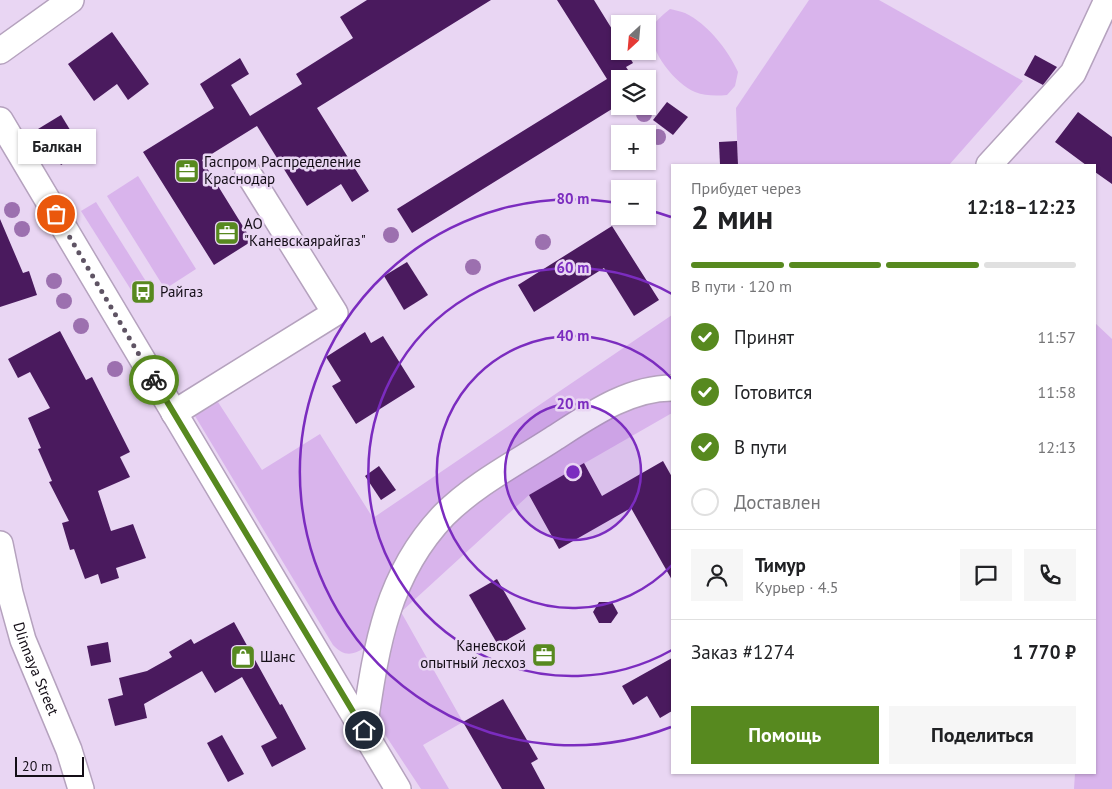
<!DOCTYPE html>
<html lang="ru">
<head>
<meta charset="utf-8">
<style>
  body { margin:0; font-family:"PT Sans",sans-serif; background:#f6f6f6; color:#202124; height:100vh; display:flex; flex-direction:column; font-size:19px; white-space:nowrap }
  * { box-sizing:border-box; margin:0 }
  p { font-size:16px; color:#757577 }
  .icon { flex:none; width:28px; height:28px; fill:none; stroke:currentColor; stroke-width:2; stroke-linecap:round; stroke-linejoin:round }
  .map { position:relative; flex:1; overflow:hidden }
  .sheet { position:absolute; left:671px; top:164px; width:425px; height:610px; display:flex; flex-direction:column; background:#fff; border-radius:0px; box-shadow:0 1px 4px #0004 }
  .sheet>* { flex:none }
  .needle { width:32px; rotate:206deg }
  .controls { position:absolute; left:611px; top:15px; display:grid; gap:10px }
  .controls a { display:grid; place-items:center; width:45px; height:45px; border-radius:0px; background:#fff; box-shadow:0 1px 4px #0004; font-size:25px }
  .scale { position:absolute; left:15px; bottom:12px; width:69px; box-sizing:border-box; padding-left:5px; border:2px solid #140e17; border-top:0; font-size:14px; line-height:18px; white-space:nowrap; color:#140e17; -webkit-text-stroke:4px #e9d6f3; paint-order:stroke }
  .pin { position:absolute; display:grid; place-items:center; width:42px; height:42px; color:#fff; margin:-21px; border:2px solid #fff; border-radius:50%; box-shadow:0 1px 5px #0007 }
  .courier { position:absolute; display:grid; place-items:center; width:50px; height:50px; margin:-25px; border:4px solid #57891f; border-radius:50%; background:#fff; color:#222; box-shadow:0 1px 6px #0007 }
  .bubble { position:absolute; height:35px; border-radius:0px; background:#fff; box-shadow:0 1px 4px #0004; font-size:16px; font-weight:800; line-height:35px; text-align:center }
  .head em { font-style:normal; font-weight:800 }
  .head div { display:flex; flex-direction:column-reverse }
  .head { display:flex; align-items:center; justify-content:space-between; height:85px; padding:0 20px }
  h1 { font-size:32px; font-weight:800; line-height:38px }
  .bar { display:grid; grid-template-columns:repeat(4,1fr); gap:8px 5px; align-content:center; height:60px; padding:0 20px }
  .bar i { height:6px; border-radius:4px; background:#e0e0e0 }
  .bar .on { background:#57891f }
  .bar p { grid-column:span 4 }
  .line { display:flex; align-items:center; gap:12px; padding:0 20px; border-top:1px solid #e0e0e0 }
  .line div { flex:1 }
  .round { display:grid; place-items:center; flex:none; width:52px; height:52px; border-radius:0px; background:#f6f6f6 }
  ol { padding:0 20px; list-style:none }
  li { display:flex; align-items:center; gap:15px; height:55px }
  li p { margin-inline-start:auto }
  li .icon { padding:5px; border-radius:50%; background:#57891f; color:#fff; stroke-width:4 }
  li:last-child { color:#757577 }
  li i { width:28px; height:28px; border:2px solid #e0e0e0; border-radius:50% }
  .button { display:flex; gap:10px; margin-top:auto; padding:10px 20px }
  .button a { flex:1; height:58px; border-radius:0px; background:#57891f; color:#fff; font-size:20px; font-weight:800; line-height:58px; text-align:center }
  .button a+a { background:#f6f6f6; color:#202124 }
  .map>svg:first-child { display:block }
</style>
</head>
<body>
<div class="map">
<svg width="1112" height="789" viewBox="0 0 1112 789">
  <rect width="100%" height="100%" fill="#e9d6f3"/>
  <g fill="#d9b4ec">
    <polygon points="809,0 879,0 1023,81 949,165 738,165 736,108"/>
    <path d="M670,9C674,10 680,11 685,13C708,24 728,50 738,72L735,86L727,95C716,96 705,96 695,92C676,84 649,52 652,30C654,21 663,15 670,9Z"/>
    <polygon points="138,176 196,269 165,289 107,196"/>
    <polygon points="96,202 147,283 133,293 81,211"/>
    <path d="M672,315V379L472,481L364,648C352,656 343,656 333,645L195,416L218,402L262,470L320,434L373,518Z"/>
    <polygon points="1095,323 1112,339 1112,789 1074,789 1075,773 1095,772"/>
    <polygon points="672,396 672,413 529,495 401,612 463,722 423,745 449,789 421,789 380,727 374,712 386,630 442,526 607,413"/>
  </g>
  <g fill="#4a1a5e">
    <polygon points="367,0 491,0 317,108 369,191 352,202 341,184 307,206 257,126 202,160 252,241 214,265 143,152 214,108 200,84 240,58 249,74 231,85 250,116 302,84 296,74 353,38 340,17"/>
    <polygon points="557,0 594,0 620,42 620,51 626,51 633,63 626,67 634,79 620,79 620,104 412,233 397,209 607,79"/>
    <polygon points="112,32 149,84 128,100 117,84 94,101 68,64"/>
    <polygon points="1035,55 1057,67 1043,85 1024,75"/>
    <polygon points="667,102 688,117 673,135 653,120"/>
    <polygon points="1078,112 1112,137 1112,184 1095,172 1095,165 1086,165 1055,142"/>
    <polygon points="61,115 83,151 61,165 38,129"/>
    <polygon points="737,141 738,165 720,165 719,142"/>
    <polygon points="0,219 23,273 29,271 37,295 0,307"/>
    <polygon points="612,226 659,300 634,316 604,268 534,312 518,285"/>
    <polygon points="407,262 428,295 404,310 384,276"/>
    <polygon points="60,331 86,380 92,377 130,452 120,457 130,477 98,491 111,531 133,524 146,558 116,568 119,578 101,584 98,574 85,579 74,549 70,550 62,523 69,521 49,482 52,481 38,449 41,448 28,418 50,408 30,372 18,378 8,359"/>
    <polygon points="365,332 371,343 383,336 415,387 356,424 332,386 341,381 326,357"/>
    <polygon points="663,461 672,477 672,580 631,508 559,549 529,495 584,463 602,496"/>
    <polygon points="379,466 396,490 381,500 365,476"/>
    <polygon points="497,579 526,629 498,645 469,595"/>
    <polygon points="599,602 612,602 618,613 611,623 599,623 593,612"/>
    <polygon points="234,622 280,705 282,704 306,749 272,767 261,746 277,738 242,677 215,693 202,671 144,704 147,718 115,726 108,699 123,695 119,678 147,671 172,657 169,652 191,639 194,644"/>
    <polygon points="108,642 111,662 91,666 87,646"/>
    <polygon points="672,658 672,711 660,718 647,696 633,705 622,686"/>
    <polygon points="503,699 538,759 531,763 545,789 502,789 463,722"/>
    <polygon points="222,735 244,774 228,782 207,743"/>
  </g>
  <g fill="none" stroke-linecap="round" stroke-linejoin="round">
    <defs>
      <g id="minor">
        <polyline points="0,51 71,0"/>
        <polyline points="0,120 398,789"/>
        <polyline points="989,165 1073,73 1107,0"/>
        <polyline points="174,413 335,313 248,173"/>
        <path id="s1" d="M0,544L10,593L23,640L69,750L81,789"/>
        <path d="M364,730C376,650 385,577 444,515C475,484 516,463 553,439C589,416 628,388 672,388"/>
      </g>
    </defs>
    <use href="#minor" stroke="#b5a2be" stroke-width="28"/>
    <use href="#minor" stroke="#fff" stroke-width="25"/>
  </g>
  <g fill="#9c70af">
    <circle cx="644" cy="114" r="8"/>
    <circle cx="658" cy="137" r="8"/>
    <circle cx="12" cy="210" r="8"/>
    <circle cx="22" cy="229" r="8"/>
    <circle cx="391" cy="235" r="8"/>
    <circle cx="543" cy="242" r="8"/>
    <circle cx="473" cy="267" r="8"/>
    <circle cx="54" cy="281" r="8"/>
    <circle cx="64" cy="301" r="8"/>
    <circle cx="81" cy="326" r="8"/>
    <circle cx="115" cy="369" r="8"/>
  </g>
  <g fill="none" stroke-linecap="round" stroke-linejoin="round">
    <polyline stroke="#5f5464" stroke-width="5" stroke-dasharray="0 9" points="56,214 154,380"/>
    <polyline stroke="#57891f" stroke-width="6" points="154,380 364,730"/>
  </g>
  <circle cx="573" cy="472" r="68" fill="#7b2cbf" fill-opacity=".12"/>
  <g fill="none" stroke="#7b2cbf" stroke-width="2.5">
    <circle cx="573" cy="472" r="68"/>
    <path d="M672 565A136 136 0 1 1 672 379"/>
    <path d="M672 650A204 204 0 1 1 672 294"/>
    <path d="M671 727A273 273 0 1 1 618 203M648 210A273 273 0 0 1 671 217"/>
  </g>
  <defs>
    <symbol id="office-square" viewBox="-11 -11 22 22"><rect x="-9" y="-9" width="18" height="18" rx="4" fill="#57891f" stroke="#e9d6f3"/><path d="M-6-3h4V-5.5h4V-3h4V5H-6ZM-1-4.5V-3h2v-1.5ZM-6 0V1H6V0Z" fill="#fff"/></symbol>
    <symbol id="bus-square" viewBox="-11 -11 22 22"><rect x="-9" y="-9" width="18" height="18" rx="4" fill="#57891f" stroke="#e9d6f3"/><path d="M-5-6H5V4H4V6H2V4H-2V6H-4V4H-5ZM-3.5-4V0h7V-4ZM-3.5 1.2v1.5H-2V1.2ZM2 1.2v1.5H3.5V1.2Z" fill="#fff"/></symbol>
    <symbol id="shop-square" viewBox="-11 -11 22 22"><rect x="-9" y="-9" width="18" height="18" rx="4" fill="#57891f" stroke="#e9d6f3"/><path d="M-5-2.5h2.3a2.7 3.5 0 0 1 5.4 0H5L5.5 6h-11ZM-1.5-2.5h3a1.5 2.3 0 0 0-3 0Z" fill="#fff"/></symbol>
  </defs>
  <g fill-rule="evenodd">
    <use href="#office-square" x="173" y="157" width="28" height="28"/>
    <use href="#office-square" x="213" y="219" width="28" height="28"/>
    <use href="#bus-square" x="129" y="278" width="28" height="28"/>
    <use href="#office-square" x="530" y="641" width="28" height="28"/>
    <use href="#shop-square" x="229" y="643" width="28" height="28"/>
  </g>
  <g text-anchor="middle" stroke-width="5" stroke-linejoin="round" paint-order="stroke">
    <g font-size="15" fill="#140e17" stroke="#e9d6f3" text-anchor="start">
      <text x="204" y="167">Гаспром Распределение<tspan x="204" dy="17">Краснодар</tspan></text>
      <text x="244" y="229">АО<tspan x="244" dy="17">"Каневскаярайгаз"</tspan></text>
      <text x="160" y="297">Райгаз</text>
      <text x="526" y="651" text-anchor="end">Каневской<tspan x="526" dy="17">опытный лесхоз</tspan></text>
      <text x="260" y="662">Шанс</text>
    </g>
    <g font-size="15" fill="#140e17" stroke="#e9d6f3">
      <text dy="5" stroke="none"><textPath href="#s1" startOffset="130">Dlinnaya Street</textPath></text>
    </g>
  </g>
  <circle cx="573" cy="472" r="8" fill="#7b2cbf" stroke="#e9d6f3" stroke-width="2.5"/>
  <g font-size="15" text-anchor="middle" font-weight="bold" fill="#7b2cbf" stroke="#e9d6f3" stroke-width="5" stroke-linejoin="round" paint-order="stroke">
    <text x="573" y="204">80 m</text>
    <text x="573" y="273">60 m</text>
    <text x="573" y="341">40 m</text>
    <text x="573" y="409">20 m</text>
  </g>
</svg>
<div class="controls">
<a><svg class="needle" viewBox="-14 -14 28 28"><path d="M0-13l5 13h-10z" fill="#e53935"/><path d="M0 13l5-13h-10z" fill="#757577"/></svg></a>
<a><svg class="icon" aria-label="layers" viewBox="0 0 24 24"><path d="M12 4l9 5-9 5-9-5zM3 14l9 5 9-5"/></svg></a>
<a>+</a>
<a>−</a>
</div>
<div class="scale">20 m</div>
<div class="pin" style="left:56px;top:214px;background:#ea580c"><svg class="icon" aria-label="bag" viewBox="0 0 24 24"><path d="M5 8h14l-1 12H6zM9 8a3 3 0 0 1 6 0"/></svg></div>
<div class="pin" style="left:364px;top:730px;background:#1f2937"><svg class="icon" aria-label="home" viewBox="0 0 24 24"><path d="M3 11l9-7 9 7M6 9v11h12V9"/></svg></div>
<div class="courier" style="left:154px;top:380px"><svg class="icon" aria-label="bike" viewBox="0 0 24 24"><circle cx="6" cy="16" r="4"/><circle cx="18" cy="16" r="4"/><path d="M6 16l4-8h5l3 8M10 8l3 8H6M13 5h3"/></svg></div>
<div class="bubble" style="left:18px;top:129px;width:78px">Балкан</div>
<section class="sheet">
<div class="head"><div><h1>2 мин</h1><p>Прибудет через</p></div><em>12:18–12:23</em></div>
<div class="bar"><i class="on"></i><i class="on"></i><i class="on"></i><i></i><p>В пути · 120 m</p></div>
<ol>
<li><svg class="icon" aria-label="check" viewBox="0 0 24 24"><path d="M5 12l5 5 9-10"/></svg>Принят<p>11:57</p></li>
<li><svg class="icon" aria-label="check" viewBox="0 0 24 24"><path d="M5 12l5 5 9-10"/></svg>Готовится<p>11:58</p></li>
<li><svg class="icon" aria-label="check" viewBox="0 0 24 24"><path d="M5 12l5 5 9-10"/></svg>В пути<p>12:13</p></li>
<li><i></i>Доставлен</li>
</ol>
<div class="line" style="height:90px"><a class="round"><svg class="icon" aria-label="person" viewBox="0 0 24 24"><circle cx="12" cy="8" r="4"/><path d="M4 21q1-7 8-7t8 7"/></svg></a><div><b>Тимур</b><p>Курьер · 4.5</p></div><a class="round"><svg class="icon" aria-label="chat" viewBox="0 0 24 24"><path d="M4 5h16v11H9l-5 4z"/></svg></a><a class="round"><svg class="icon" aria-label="phone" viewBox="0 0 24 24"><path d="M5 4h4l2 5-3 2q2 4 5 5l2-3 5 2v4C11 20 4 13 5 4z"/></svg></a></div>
<div class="line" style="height:65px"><div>Заказ #1274</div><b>1 770 ₽</b></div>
<div class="button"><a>Помощь</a><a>Поделиться</a></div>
</section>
</div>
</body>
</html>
